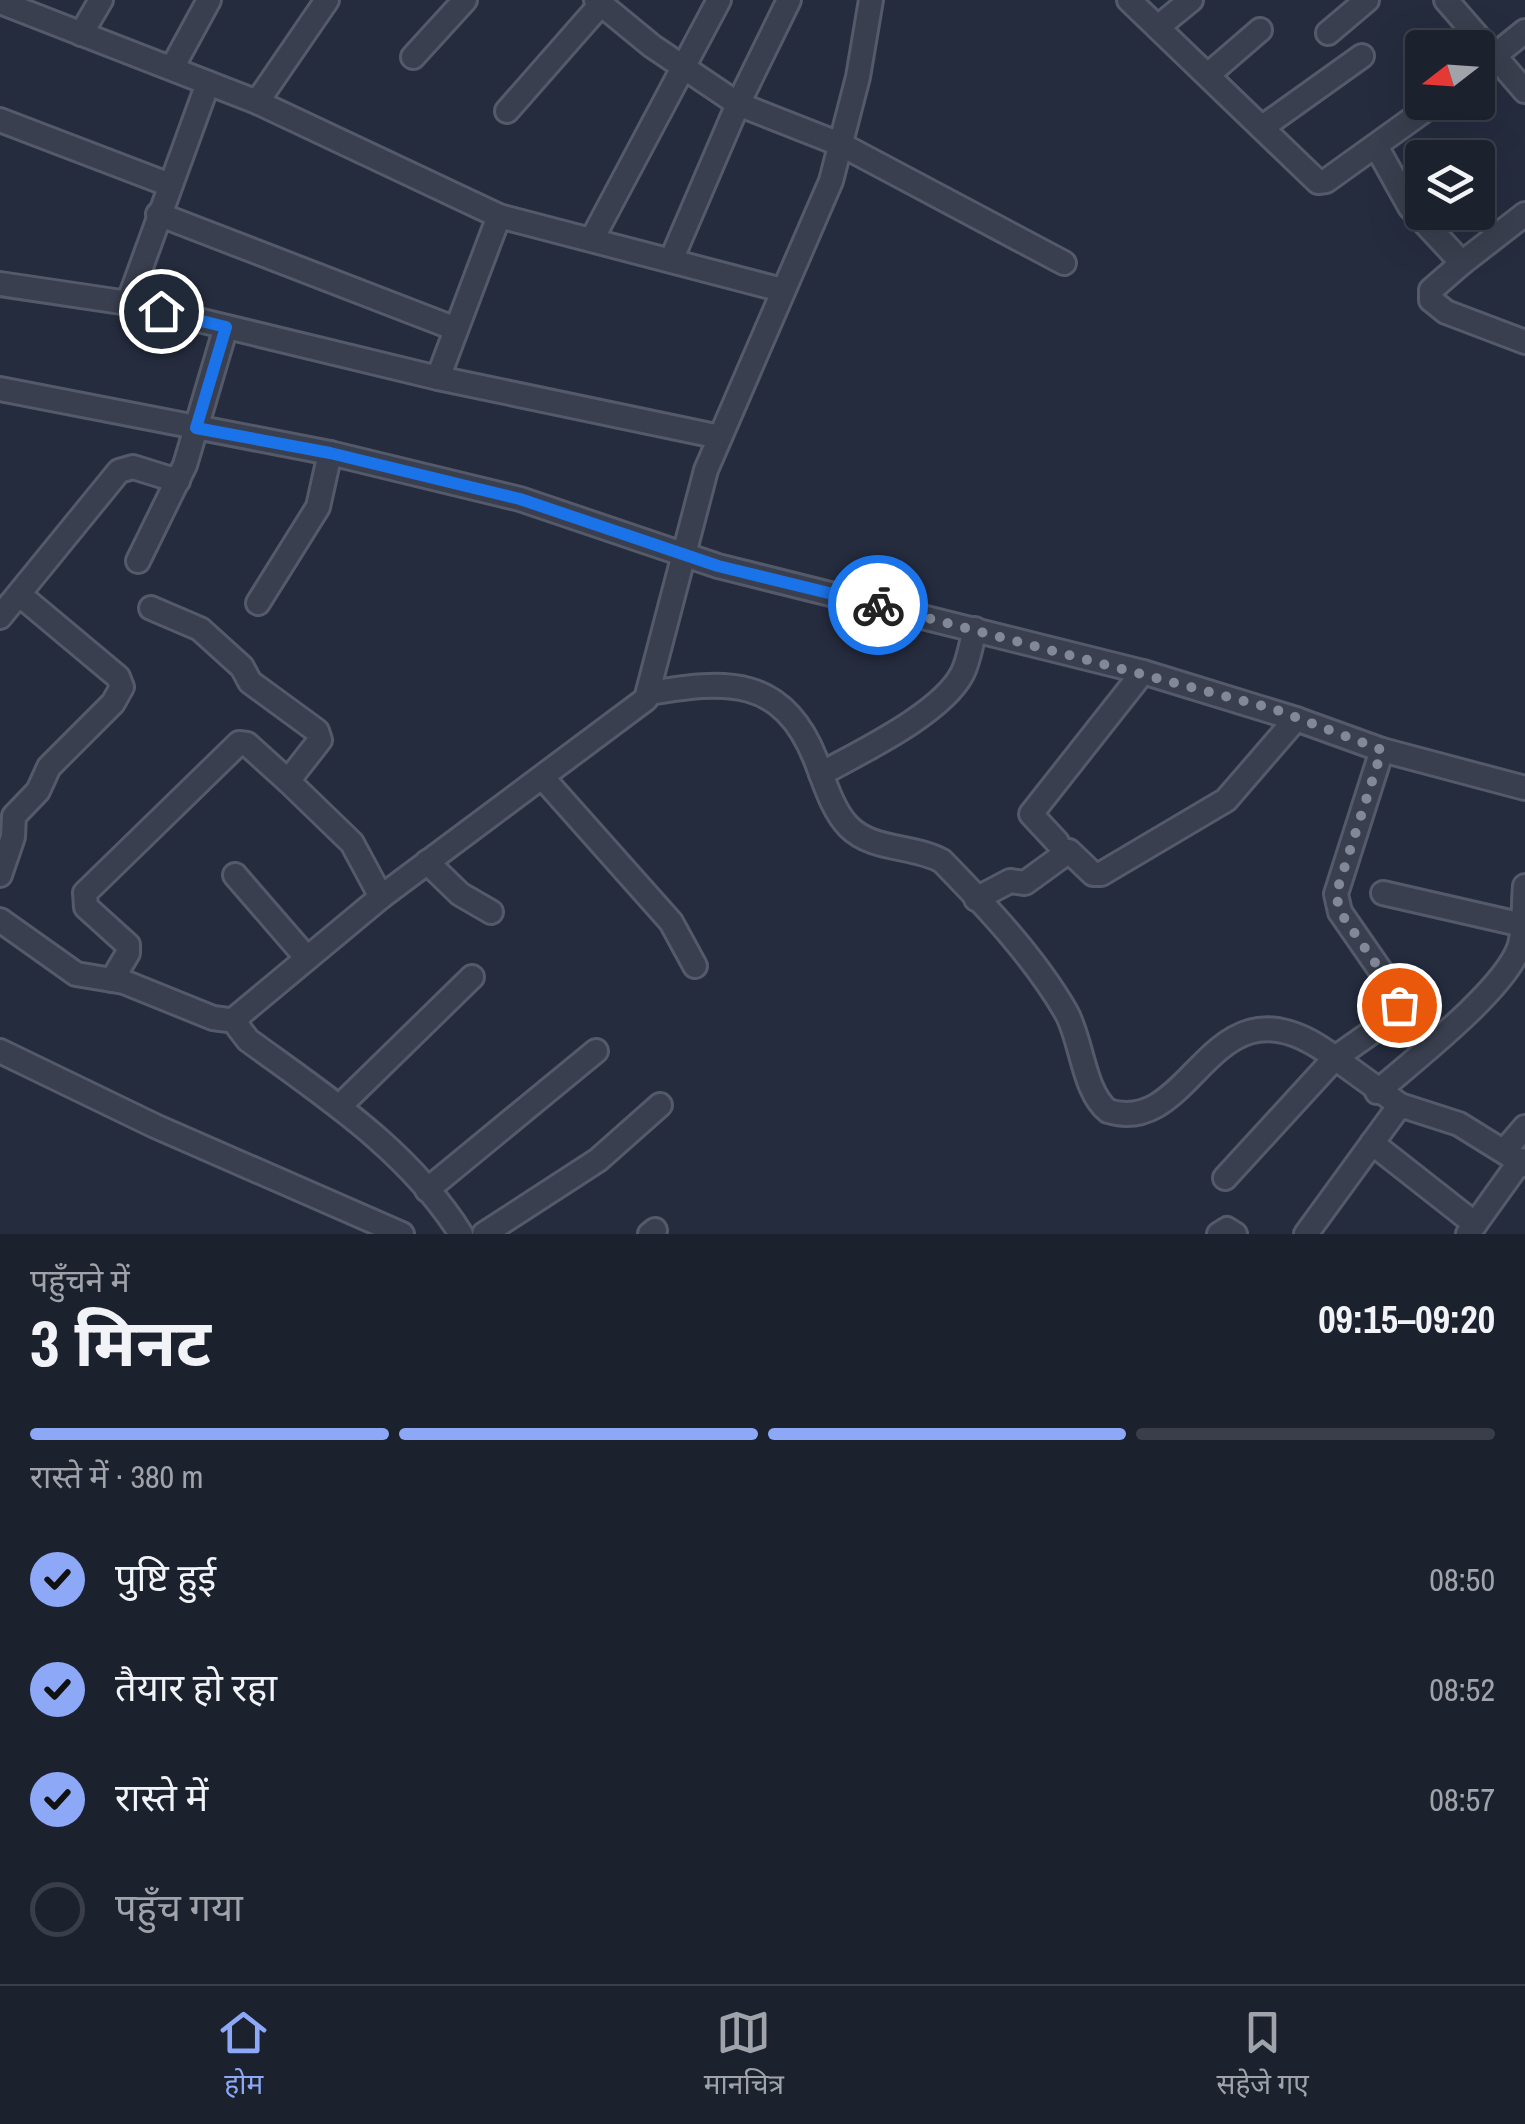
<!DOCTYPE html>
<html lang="hi">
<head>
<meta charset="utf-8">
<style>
  body { margin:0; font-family:"Archivo Narrow","Noto Sans Devanagari",sans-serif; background:#292e3a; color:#f1f3f6; height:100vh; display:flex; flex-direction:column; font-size:38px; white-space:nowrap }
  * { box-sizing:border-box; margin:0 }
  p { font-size:32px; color:#a0a3aa }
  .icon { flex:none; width:55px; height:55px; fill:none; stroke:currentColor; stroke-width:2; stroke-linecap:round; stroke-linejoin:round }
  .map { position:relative; height:1234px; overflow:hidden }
  .drawer { display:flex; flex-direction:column; background:#1c212e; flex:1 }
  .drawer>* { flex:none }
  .needle { width:65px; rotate:253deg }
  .fabs { position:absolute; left:1405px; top:30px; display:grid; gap:20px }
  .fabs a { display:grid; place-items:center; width:90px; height:90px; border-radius:10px; background:#1c212e; box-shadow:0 10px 40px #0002,0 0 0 2px #3a3e4a; font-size:50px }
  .pin { position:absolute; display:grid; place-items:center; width:85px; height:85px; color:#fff; margin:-42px; border:5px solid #fff; border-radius:50%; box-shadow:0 2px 10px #0007 }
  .courier { position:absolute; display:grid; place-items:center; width:100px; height:100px; margin:-50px; border:8px solid #1a73e8; border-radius:50%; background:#fff; color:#222; box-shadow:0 2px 12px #0007 }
  .overview em { font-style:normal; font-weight:700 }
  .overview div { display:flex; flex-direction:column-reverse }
  .overview { display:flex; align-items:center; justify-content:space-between; height:170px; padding:0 30px }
  h1 { font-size:65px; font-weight:700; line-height:75px }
  .bar { display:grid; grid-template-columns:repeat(4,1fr); gap:15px 10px; align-content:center; height:120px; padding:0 30px }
  .bar i { height:12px; border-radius:8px; background:#3a3e4a }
  .bar .current { background:#8ca8f6 }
  .bar p { grid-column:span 4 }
  ol { padding:0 30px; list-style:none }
  li { display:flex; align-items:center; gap:30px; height:110px }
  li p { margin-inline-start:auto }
  li .icon { padding:10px; border-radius:50%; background:#8ca8f6; color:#111; stroke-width:4 }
  li:last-child { color:#a0a3aa }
  li i { width:55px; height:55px; border:5px solid #3a3e4a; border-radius:50% }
  .menu { display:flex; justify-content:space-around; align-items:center; height:140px; border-top:2px solid #3a3e4a; background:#1c212e; font-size:28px; color:#a0a3aa }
  .menu a { display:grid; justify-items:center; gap:5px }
  .menu .current { color:#8ca8f6 }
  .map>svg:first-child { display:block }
</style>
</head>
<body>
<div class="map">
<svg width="1525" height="1234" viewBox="0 0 1525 1234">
  <rect width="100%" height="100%" fill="#252c3e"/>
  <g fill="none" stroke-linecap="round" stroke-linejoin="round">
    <defs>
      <g id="minor">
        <polyline points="596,0 652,46 738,104 842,145 1064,263"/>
        <polyline points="1129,0 1318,182 1326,181 1436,102"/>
        <polyline points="1446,0 1525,91"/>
        <polyline points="0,2 257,102 499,216 782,290"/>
        <polyline points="1158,27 1191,0"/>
        <polyline points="1328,33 1367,0"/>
        <polyline points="81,34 101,0"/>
        <polyline points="413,57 465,0"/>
        <polyline points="172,68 209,0"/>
        <polyline points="1478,69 1525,31"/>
        <polyline points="1209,74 1260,30"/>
        <polyline points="257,102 327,0"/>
        <polyline points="507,111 601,4"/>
        <polyline points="0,120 170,185"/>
        <polyline points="1264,126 1362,56"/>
        <polyline points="1376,146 1410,207 1462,263 1525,214"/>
        <polyline points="158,214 456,329"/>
        <polyline points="592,239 719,0"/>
        <polyline points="672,258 738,104 789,0"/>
        <polyline points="1462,263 1431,290 1431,300 1446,312 1525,342"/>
        <polyline points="0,284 128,303 438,378 720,437"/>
        <polyline points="128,303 208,83"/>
        <polyline points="438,378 499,216"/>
        <polyline points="0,389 330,453 520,499 718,566 1143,672 1296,719"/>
        <polyline points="138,561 185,465 226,327"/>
        <polyline points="258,603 318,507 330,453"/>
        <polyline points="151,608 200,629 242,667 250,682 317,731 320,740 288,781 352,843 381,897"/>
        <polyline points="0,617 119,471 133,467 178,481"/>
        <path d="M650,693C726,680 782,676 815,758C824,780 832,810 849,827C873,851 913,845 942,861C986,906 1035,958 1066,1012C1082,1040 1083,1091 1108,1111C1197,1139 1210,962 1335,1058L1225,1178"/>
        <polyline points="1382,750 1336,894 1340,912 1396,993 1399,1005 1389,1020 1335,1058 1400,1105 1459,1124 1525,1165"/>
        <path d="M821,774C860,752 941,714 962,674C969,661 971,644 975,629"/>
        <polyline points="543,778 671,922 695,966"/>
        <polyline points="1057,842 1031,814 1143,672"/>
        <polyline points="427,862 460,894 491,912"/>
        <polyline points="0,875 13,837 14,816 38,791 49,767 113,703 122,687 118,677 20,595"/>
        <polyline points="235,875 306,957"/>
        <polyline points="1383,893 1523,925"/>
        <polyline points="976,899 1010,881 1025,883 1069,851 1093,874 1101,874 1226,800 1296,719 1382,750 1525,788"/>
        <polyline points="0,920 76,974 124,982 213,1018 236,1021"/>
        <polyline points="112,980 128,953 128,945 86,907 85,893 239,743 247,744 288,781"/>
        <polyline points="0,1051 155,1126 402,1234"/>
        <path d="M1377,1092C1414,1060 1503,991 1519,948C1525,929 1523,906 1525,886"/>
        <polyline points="342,1104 472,977"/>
        <polyline points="1372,1143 1475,1224"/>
        <polyline points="1506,1149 1525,1127"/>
        <polyline points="427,1190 596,1051"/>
        <path d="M461,1234C408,1150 326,1097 248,1040L238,1027V1016L381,897L646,699L706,470L831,181L858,77L871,0"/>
        <polyline points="484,1234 598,1160 660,1105"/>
        <polyline points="650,1234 655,1230"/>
        <polyline points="1219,1234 1227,1229 1235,1234"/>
        <polyline points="1306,1234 1400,1105"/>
        <polyline points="1468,1234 1521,1160"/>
      </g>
    </defs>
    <use href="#minor" stroke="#545a69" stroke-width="28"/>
    <use href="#minor" stroke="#393f4e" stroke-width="22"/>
  </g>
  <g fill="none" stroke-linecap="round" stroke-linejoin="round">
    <polyline stroke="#838898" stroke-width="10" stroke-dasharray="0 18" points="878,605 1274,709 1382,750 1336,894 1340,912 1396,993 1399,1005"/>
    <polyline stroke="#1a73e8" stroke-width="12" points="161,311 226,327 196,428 330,453 520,499 718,566 878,605"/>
  </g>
</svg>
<div class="fabs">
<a><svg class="needle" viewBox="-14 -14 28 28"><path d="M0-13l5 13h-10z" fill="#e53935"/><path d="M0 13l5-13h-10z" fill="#a0a3aa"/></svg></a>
<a><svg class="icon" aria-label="layers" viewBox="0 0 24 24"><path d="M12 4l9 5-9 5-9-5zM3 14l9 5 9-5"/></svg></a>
</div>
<div class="pin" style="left:1399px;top:1005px;background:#ea580c"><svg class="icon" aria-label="bag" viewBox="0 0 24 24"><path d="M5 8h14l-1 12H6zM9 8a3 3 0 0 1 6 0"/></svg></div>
<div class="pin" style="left:161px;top:311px;background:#1f2937"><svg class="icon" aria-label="home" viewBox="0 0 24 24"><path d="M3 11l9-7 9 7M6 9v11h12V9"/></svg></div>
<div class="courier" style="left:878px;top:605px"><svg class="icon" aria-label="bike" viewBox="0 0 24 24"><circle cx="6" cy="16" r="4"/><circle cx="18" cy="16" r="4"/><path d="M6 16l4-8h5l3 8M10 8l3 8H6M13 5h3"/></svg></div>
</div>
<section class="drawer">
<div class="overview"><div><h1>3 मिनट</h1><p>पहुँचने में</p></div><em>09:15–09:20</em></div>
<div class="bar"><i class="current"></i><i class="current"></i><i class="current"></i><i></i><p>रास्ते में · 380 m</p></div>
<ol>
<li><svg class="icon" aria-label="check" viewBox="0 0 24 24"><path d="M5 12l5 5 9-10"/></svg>पुष्टि हुई<p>08:50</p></li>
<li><svg class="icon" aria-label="check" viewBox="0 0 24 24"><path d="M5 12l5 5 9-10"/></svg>तैयार हो रहा<p>08:52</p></li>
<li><svg class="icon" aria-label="check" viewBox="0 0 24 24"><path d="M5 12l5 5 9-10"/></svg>रास्ते में<p>08:57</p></li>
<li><i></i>पहुँच गया</li>
</ol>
</section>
<nav class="menu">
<a class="current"><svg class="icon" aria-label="home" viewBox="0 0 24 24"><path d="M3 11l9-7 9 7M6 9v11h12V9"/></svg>होम</a>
<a><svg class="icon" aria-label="map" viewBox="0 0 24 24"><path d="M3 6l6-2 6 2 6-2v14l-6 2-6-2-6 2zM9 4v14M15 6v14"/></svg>मानचित्र</a>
<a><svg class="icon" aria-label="saved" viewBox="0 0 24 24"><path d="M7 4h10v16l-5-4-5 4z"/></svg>सहेजे गए</a>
</nav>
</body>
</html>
